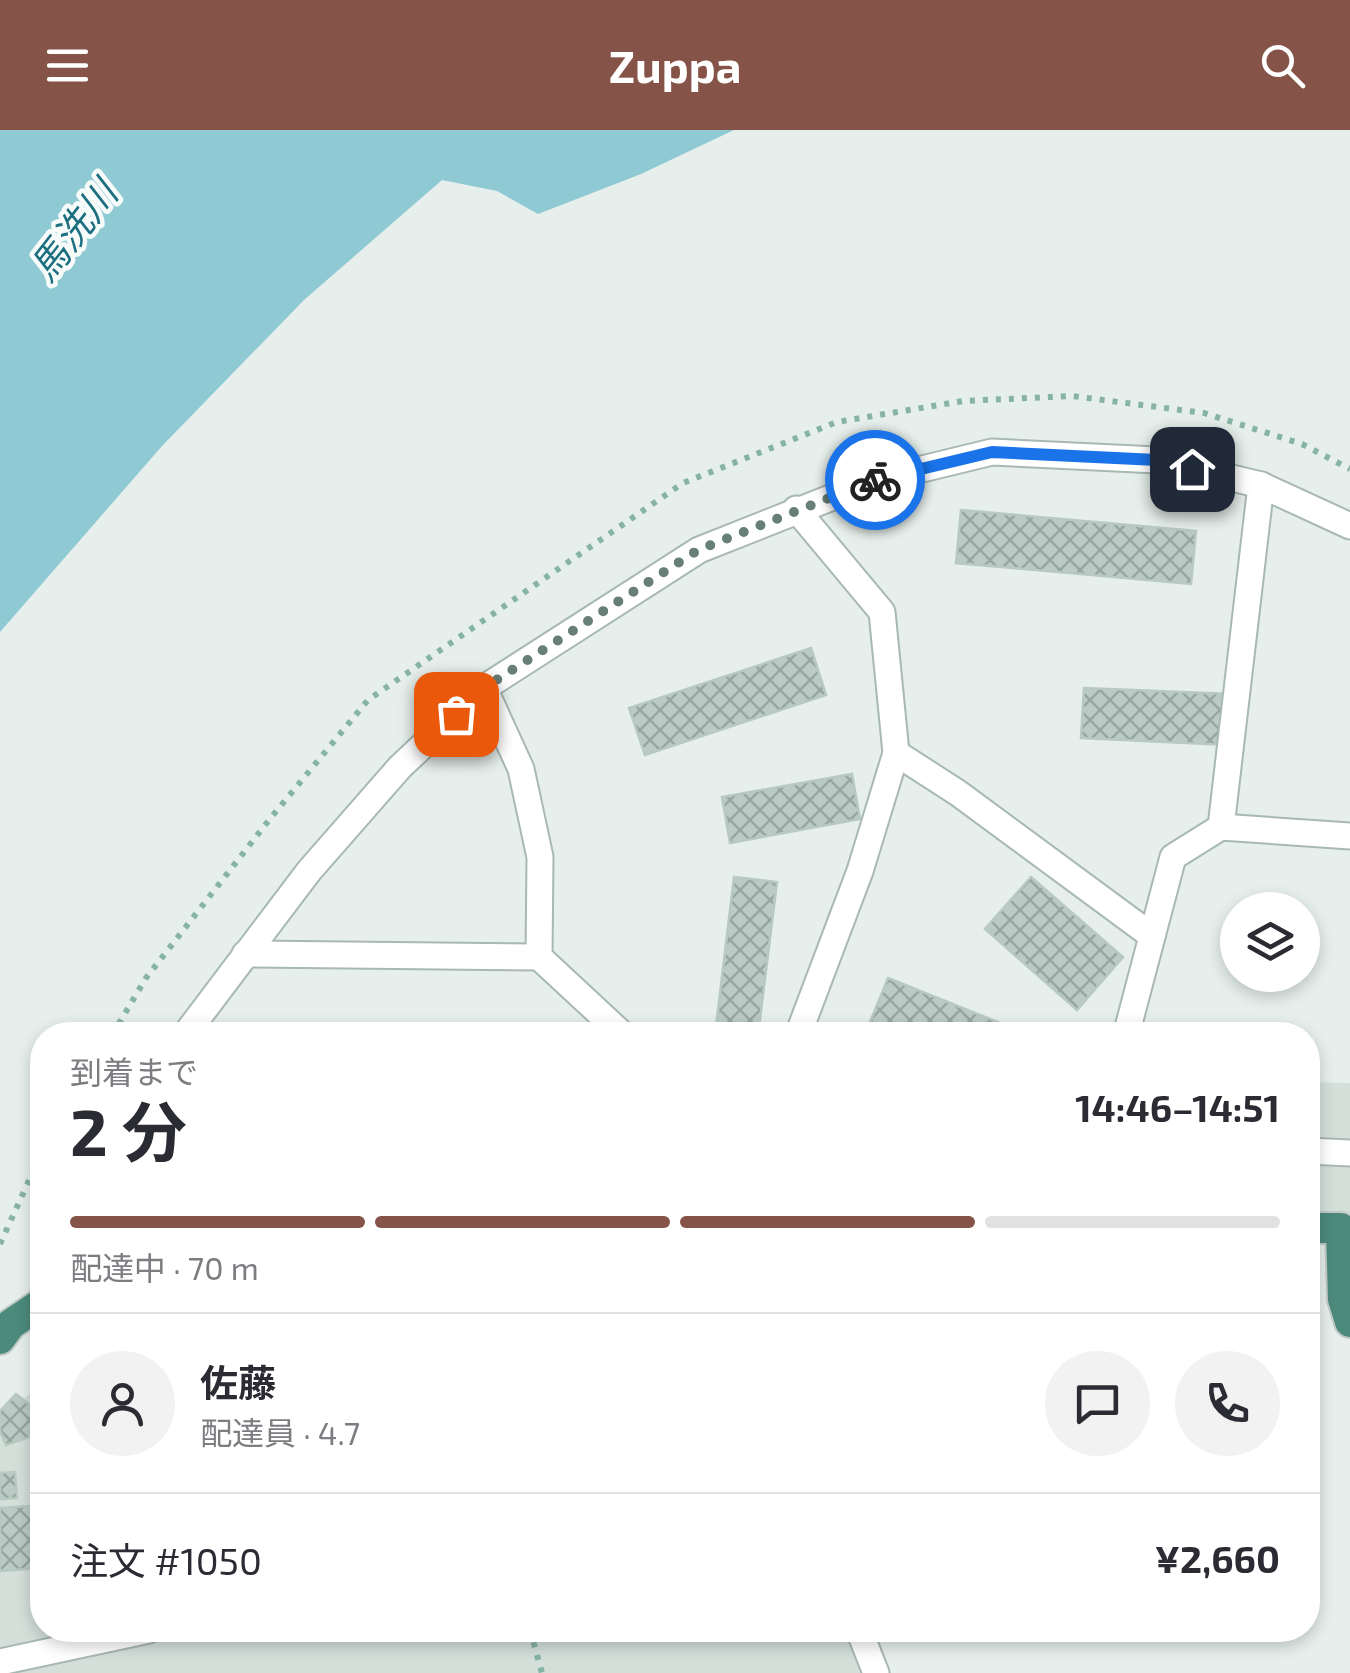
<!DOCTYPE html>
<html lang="ja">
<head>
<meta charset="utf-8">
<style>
  body { margin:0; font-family:"Exo 2","Noto Sans JP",sans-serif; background:#f2f2f3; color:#2b2b33; height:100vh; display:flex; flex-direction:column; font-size:38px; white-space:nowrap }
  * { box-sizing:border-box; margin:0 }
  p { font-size:32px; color:#7c7c81 }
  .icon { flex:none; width:55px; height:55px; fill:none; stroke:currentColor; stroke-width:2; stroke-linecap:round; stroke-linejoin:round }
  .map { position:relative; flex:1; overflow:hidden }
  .details { position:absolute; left:30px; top:892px; width:1290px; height:620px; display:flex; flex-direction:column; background:#fff; border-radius:40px; box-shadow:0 5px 15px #0003 }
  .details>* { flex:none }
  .buttons { position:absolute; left:1220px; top:762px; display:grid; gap:20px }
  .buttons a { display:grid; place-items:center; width:100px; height:100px; border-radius:50%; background:#fff; box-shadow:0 5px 15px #0003; font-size:50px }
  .pin { position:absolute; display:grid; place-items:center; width:85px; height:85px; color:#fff; margin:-42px; border-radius:20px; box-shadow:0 5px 15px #0006 }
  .courier { position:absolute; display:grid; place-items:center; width:100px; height:100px; margin:-50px; border:8px solid #1a73e8; border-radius:50%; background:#fff; color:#222; box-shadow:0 2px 12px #0007 }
  .head em { font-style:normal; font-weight:700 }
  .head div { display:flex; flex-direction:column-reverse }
  .head { display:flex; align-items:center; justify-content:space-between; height:170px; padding:0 40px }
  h1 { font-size:65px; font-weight:700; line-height:75px }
  .bar { display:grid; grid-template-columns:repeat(4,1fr); gap:15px 10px; align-content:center; height:120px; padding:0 40px }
  .bar i { height:12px; border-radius:8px; background:#e1e1e2 }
  .bar .on { background:#855347 }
  .bar p { grid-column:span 4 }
  .line { display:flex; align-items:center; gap:25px; padding:0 40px; border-top:2px solid #e1e1e2 }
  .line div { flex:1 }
  .round { display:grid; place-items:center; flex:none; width:105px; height:105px; border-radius:52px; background:#f2f2f3 }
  header { display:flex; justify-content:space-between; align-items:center; height:130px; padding:0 40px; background:#855347; color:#fff; font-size:45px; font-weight:700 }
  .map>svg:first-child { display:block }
</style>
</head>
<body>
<header><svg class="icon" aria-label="menu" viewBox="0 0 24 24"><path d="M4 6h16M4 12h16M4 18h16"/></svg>Zuppa<svg class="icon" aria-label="search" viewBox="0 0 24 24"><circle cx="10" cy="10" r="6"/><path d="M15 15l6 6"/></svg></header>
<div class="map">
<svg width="1350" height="1543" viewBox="0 0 1350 1543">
  <defs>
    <pattern id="building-cross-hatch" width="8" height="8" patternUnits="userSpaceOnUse" patternTransform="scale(2.5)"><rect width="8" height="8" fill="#bbcac4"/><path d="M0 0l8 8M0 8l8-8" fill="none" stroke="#98a6a0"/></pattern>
  </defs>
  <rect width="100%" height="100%" fill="#e6efeb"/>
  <g fill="#d4dfda">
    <polygon points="1308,952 1350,953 1350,1103 1308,1102"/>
    <polygon points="42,1253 42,1500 875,1500 891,1543 0,1543 0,1290"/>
  </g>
  <polygon fill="#8ec9d4" points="0,0 734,0 641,44 538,84 497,61 442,50 304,170 162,316 0,502"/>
  <g fill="url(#building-cross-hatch)" stroke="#b8c9c2" stroke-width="2.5">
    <polygon points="961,380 1196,401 1191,454 956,433"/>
    <polygon points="811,518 826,565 645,625 629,578"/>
    <polygon points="1084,558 1230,564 1228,615 1081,608"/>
    <polygon points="852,644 860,689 730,713 722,667"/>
    <polygon points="734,747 777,752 758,905 715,905"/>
    <polygon points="1031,747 1123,827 1077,880 985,799"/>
    <polygon points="888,848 1030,905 875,905 866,902"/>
    <polygon points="16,1264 39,1282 42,1303 6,1315 0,1301 0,1281"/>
    <polygon points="15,1342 17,1368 0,1369 0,1343"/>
    <polygon points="42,1375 42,1438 0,1441 0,1378"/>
  </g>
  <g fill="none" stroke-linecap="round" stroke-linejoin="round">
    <defs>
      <g id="minor">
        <polyline points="796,379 882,482 896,623 860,741 798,905"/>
        <polyline points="484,558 521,639 540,727 539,827"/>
        <polyline points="896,623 958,663 1152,806"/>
        <polyline points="1221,697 1261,355"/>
        <polyline points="245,824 539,827 623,905"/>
        <polyline points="185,905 309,741 400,637 484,558 699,420 873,351 992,322 1157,330 1261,355 1350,396"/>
        <polyline points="1126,905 1173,727 1221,697 1350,706"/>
        <polyline points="1308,1021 1350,1023"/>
        <polyline points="859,1500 876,1543"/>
        <polyline points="0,1532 149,1500"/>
      </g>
      <g id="trunk">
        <polyline points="1308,1098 1341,1098 1343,1169 1350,1192"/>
        <polyline points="0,1209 11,1194 42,1173"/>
      </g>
    </defs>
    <use href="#minor" stroke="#a8b8b2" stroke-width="29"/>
    <use href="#trunk" stroke="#c2cac8" stroke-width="34"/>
    <g stroke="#86b3a5" stroke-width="6" stroke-dasharray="5 8" stroke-linecap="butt">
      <polyline points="112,905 146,848 269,690 368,570 683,353 837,292 963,271 1072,266 1204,283 1302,314 1350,339"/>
      <polyline points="0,1114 42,1022"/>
      <polyline points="530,1500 542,1543"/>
    </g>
    <use href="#minor" stroke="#fff" stroke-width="25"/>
    <use href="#trunk" stroke="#4c8a7c" stroke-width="30"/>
  </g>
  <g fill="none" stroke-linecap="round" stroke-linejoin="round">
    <polyline stroke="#687f78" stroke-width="10" stroke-dasharray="0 18" points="456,584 484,558 698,420 875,350"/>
    <polyline stroke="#1a73e8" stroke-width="12" points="875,350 992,322 1157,330 1192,339"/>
  </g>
  <g text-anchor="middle" stroke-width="9" stroke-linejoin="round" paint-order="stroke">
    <g font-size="38" font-style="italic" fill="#1c6f80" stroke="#f7fbf9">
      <text transform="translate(74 101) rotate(-52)" y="13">馬洗川</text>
    </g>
  </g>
</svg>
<div class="buttons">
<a><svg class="icon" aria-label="layers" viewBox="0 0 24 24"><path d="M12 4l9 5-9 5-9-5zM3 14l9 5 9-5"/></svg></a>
</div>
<div class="pin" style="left:456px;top:584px;background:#ea580c"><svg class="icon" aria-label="bag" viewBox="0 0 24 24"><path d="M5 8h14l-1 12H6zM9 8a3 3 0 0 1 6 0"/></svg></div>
<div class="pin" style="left:1192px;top:339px;background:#1f2937"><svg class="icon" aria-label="home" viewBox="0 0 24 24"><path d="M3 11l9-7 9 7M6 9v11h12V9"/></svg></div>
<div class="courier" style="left:875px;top:350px"><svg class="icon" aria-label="bike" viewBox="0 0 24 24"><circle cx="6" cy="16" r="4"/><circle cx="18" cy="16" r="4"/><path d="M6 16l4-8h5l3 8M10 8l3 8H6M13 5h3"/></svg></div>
<section class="details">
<div class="head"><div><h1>2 分</h1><p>到着まで</p></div><em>14:46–14:51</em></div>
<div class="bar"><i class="on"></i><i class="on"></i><i class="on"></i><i></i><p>配達中 · 70 m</p></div>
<div class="line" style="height:180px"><a class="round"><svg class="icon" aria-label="person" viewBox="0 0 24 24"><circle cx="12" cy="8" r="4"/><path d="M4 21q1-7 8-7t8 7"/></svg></a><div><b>佐藤</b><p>配達員 · 4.7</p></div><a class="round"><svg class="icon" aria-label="chat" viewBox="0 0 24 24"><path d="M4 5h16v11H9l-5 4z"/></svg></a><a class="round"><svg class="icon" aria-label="phone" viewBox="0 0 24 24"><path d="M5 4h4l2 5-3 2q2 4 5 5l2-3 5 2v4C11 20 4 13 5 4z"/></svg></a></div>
<div class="line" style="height:130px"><div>注文 #1050</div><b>¥2,660</b></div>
</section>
</div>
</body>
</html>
